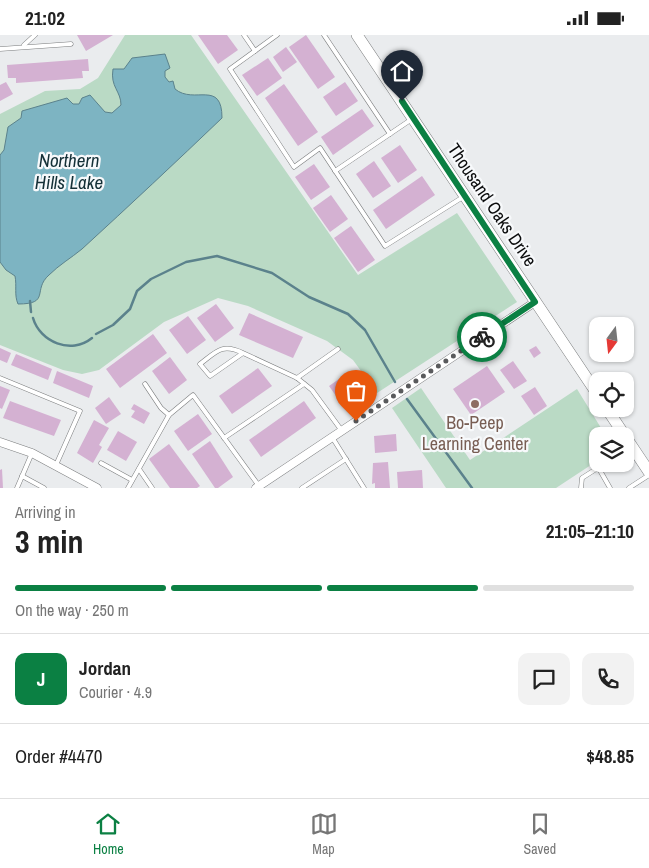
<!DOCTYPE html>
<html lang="en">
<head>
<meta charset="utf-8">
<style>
  body { margin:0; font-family:"Archivo Narrow",sans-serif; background:#f2f2f2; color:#222; height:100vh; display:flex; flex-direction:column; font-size:19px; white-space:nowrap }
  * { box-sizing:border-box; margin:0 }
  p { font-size:16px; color:#767676 }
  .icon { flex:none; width:28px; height:28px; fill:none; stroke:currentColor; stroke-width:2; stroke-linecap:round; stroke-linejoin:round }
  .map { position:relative; height:453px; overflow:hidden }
  .panel { display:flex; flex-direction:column; background:#fff; flex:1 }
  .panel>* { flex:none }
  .needle { width:32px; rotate:195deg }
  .fabs { position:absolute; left:589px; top:282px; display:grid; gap:10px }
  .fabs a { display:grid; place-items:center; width:45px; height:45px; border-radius:10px; background:#fff; box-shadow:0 1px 4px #0004; font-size:25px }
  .pin { position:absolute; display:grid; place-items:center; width:42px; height:42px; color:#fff; margin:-51px -21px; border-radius:50% 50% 50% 0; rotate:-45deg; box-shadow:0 0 5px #0007 }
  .pin .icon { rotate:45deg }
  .courier { position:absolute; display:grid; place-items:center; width:50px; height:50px; margin:-25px; border:4px solid #0b8043; border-radius:50%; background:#fff; color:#222; box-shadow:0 1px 6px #0007 }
  .summary em { font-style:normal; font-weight:700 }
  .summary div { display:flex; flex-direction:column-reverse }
  .summary { display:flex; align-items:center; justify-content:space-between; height:85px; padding:0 15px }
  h1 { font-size:32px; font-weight:700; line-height:38px }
  .bar { display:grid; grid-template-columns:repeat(4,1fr); gap:8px 5px; align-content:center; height:60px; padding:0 15px }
  .bar i { height:6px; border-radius:4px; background:#e0e0e0 }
  .bar .selected { background:#0b8043 }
  .bar p { grid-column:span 4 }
  .line { display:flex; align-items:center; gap:12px; padding:0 15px; border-top:1px solid #e0e0e0 }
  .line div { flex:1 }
  .round { display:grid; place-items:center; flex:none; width:52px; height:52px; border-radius:10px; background:#f2f2f2 }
  .status { display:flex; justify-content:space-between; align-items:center; height:35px; padding:0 25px; background:#fff; direction:ltr }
  .status svg { height:14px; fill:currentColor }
  .tab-bar { display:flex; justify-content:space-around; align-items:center; height:70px; border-top:1px solid #e0e0e0; background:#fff; font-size:14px; color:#767676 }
  .tab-bar a { display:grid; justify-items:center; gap:2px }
  .tab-bar .selected { color:#0b8043 }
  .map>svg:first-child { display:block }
</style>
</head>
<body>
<div class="status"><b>21:02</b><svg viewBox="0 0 49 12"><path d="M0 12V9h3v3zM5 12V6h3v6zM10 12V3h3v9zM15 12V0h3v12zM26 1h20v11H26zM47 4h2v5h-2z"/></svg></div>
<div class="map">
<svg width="649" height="453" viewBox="0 0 649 453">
  <rect width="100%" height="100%" fill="#eaecee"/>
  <g fill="#badac5">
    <polygon points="125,0 191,0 358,240 457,178 517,267 377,358 353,325 327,306 248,271 218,263 164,287 99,335 82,339 63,335 0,310 0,79 45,56 80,54 98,43"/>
    <polygon points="421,353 470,425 577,354 606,401 598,401 597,426 556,453 446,453 392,373"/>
  </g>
  <path fill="#7db4c2" stroke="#5b828c" d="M165,19L170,33L165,36V42L169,47L173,46L175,54C194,70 222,44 222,83C176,127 129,171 82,214C71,223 59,230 49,240C32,255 51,269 18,269C14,260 17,251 15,241L6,235L0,227V120L4,115L8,92L21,83L22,76L67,63L73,69H79L82,63L90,60L105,77L112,78L121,70C121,56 110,52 113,34H124L132,23Z"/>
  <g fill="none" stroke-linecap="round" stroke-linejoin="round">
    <g stroke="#5b828c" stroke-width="2.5">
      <polyline points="30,266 31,277"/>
      <path d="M33,283C40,307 71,320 92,303"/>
      <polyline points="96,299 113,290 130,274 137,256 151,244 186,227 217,221 272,238 309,262 348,279 365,295 395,347"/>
      <polyline points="407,364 472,453"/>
    </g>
  </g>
  <g fill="#d4b1d2">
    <polygon points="77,0 113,0 86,16"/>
    <polygon points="198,0 227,0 238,15 218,29"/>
    <polygon points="306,0 335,42 318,54 289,12"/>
    <polygon points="286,12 297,27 283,37 273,22"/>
    <polygon points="268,23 282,43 257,61 242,40"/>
    <polygon points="88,24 89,36 82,36 83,43 16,48 16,43 8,43 7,30"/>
    <polygon points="6,47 13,59 0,66 0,50"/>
    <polygon points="345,47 358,66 336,81 323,62"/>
    <polygon points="284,49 318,97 298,111 265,63"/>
    <polygon points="362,74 374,91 333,120 321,102"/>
    <polygon points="400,110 417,135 398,148 381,123"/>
    <polygon points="374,126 391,151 373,163 356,139"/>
    <polygon points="314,129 330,152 311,165 295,142"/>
    <polygon points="422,141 435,160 386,194 373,175"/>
    <polygon points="331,160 348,184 330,197 313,173"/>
    <polygon points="351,191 375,225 358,237 334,203"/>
    <polygon points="216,269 234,293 215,307 197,283"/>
    <polygon points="249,278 303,302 293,323 239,300"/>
    <polygon points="188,281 206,305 187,319 169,295"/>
    <polygon points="153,299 167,318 120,353 106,334"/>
    <polygon points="536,311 541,318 534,323 529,315"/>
    <polygon points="0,313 11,318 7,328 0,325"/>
    <polygon points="16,319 52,334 48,345 11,330"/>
    <polygon points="170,322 187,345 169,359 152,336"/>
    <polygon points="513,326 527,346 514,354 500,335"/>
    <polygon points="487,331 505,357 471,380 453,354"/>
    <polygon points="258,333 272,351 232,379 219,361"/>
    <polygon points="57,336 93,351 89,363 53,348"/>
    <polygon points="345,343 347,346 350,343 356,351 350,359 351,361 341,368 329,351 339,344 341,346"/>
    <polygon points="0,351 10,355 2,374 0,373"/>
    <polygon points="535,352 547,371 534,380 521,361"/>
    <polygon points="109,362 121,379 106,389 95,373"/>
    <polygon points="10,366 61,385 54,401 3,383"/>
    <polygon points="304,366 316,383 261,422 249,405"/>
    <polygon points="134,369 150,378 144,389 131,382 135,376 131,374"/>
    <polygon points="198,379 212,399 188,416 174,396"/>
    <polygon points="94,385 109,393 99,410 102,412 93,428 77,418"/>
    <polygon points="118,396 137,407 126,426 107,415"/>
    <polygon points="396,399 397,416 375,418 374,401"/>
    <polygon points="210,406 233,442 218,453 215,453 192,419"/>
    <polygon points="169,409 200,451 197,453 170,453 149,424"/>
    <polygon points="388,427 390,453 375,453 375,448 372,449 373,428"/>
    <polygon points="2,434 3,453 0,453 0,435"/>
    <polygon points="422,435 423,453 398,453 397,437"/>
  </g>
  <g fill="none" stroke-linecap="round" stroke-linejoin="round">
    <defs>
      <g id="service">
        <polyline points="244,0 255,16"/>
        <polyline points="277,0 230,34 294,132 320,113 385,211 463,162"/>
        <polyline points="324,0 390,99"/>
        <polyline points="24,10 35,0"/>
        <polyline points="0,14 71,9"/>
        <polyline points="335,136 412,84"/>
        <path d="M243,318C222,308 217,316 200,329L210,341L243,318L297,343L312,355L342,396"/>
        <polyline points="0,343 80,376 56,430"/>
        <polyline points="297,343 338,314"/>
        <polyline points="145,349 161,373 169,380"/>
        <polyline points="332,402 364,453"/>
        <polyline points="224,403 304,349"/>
        <polyline points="101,428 132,445"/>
        <polyline points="598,432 610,453"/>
        <polyline points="139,434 152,453"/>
        <polyline points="22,441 44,453"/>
        <polyline points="17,453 32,418"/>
        <polyline points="128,453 169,380 193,360 259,451"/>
        <polyline points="302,453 346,424"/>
        <polyline points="581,453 582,443 604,429"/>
        <polyline points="629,453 649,440"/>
      </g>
      <g id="minor">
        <polyline points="0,407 32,418 97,453"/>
        <polyline points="256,453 535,267"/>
      </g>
      <g id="secondary">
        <polyline points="357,0 598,360"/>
        <polyline points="607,374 625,401"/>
        <polyline points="625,401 649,437"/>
      </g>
    </defs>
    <use href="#service" stroke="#7b7d7e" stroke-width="5"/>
    <use href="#minor" stroke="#7b7d7e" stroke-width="9"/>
    <use href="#secondary" stroke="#7b7d7e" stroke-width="12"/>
    <use href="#service" stroke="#fff" stroke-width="4"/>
    <use href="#minor" stroke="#fff" stroke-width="8"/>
    <use href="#secondary" stroke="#fff" stroke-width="11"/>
  </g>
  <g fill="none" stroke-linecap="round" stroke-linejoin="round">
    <polyline stroke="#595a5c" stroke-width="5" stroke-dasharray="0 9" points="356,386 482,302"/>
    <polyline stroke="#0b8043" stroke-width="6" points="402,66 535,267 482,302"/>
  </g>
  <circle fill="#8d6e63" stroke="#f7f9fb" stroke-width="2" cx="475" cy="369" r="5"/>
  <g text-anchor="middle" stroke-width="4.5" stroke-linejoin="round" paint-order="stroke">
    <g font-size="18" fill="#0b0c0d" stroke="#f7f9fb">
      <text transform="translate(492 170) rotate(56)" y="6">Thousand Oaks Drive</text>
    </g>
    <g font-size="18" fill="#785e54" stroke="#f7f9fb">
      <text x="475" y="394">Bo-Peep<tspan x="475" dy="21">Learning Center</tspan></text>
    </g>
    <g font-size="19" font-style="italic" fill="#143037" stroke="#f7f9fb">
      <text x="69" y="132">Northern<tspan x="69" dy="22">Hills Lake</tspan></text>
    </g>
  </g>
</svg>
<div class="fabs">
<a><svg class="needle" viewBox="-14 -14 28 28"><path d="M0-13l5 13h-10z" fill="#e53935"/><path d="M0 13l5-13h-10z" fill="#767676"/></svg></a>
<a><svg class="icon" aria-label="locate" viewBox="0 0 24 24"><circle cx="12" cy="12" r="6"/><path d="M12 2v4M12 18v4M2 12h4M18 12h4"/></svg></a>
<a><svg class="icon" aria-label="layers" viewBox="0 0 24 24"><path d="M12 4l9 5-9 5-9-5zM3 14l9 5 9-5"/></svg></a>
</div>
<div class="pin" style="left:356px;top:386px;background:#ea580c"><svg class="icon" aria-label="bag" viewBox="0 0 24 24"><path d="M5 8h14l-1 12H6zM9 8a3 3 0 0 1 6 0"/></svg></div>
<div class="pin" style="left:402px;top:66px;background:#1f2937"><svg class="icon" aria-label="home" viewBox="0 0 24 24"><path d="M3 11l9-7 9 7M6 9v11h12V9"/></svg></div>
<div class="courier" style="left:482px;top:302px"><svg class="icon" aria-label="bike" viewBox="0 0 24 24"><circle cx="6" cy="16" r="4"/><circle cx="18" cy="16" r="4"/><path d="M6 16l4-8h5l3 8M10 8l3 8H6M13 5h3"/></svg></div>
</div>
<section class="panel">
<div class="summary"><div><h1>3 min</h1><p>Arriving in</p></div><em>21:05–21:10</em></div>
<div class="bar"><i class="selected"></i><i class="selected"></i><i class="selected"></i><i></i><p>On the way · 250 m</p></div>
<div class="line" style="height:90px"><b class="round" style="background:#0b8043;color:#fff">J</b><div><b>Jordan</b><p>Courier · 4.9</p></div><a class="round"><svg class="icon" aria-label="chat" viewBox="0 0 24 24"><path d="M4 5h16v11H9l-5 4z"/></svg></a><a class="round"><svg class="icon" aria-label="phone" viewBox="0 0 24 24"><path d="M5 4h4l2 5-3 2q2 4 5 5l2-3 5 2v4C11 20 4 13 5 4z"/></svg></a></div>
<div class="line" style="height:65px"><div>Order #4470</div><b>$48.85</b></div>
</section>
<nav class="tab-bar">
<a class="selected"><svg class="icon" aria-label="home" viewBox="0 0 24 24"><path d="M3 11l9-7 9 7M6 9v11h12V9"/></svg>Home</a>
<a><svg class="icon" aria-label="map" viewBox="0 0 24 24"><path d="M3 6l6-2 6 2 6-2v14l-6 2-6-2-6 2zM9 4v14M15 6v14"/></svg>Map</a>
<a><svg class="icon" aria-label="saved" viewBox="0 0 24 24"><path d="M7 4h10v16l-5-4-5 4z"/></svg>Saved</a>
</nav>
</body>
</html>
